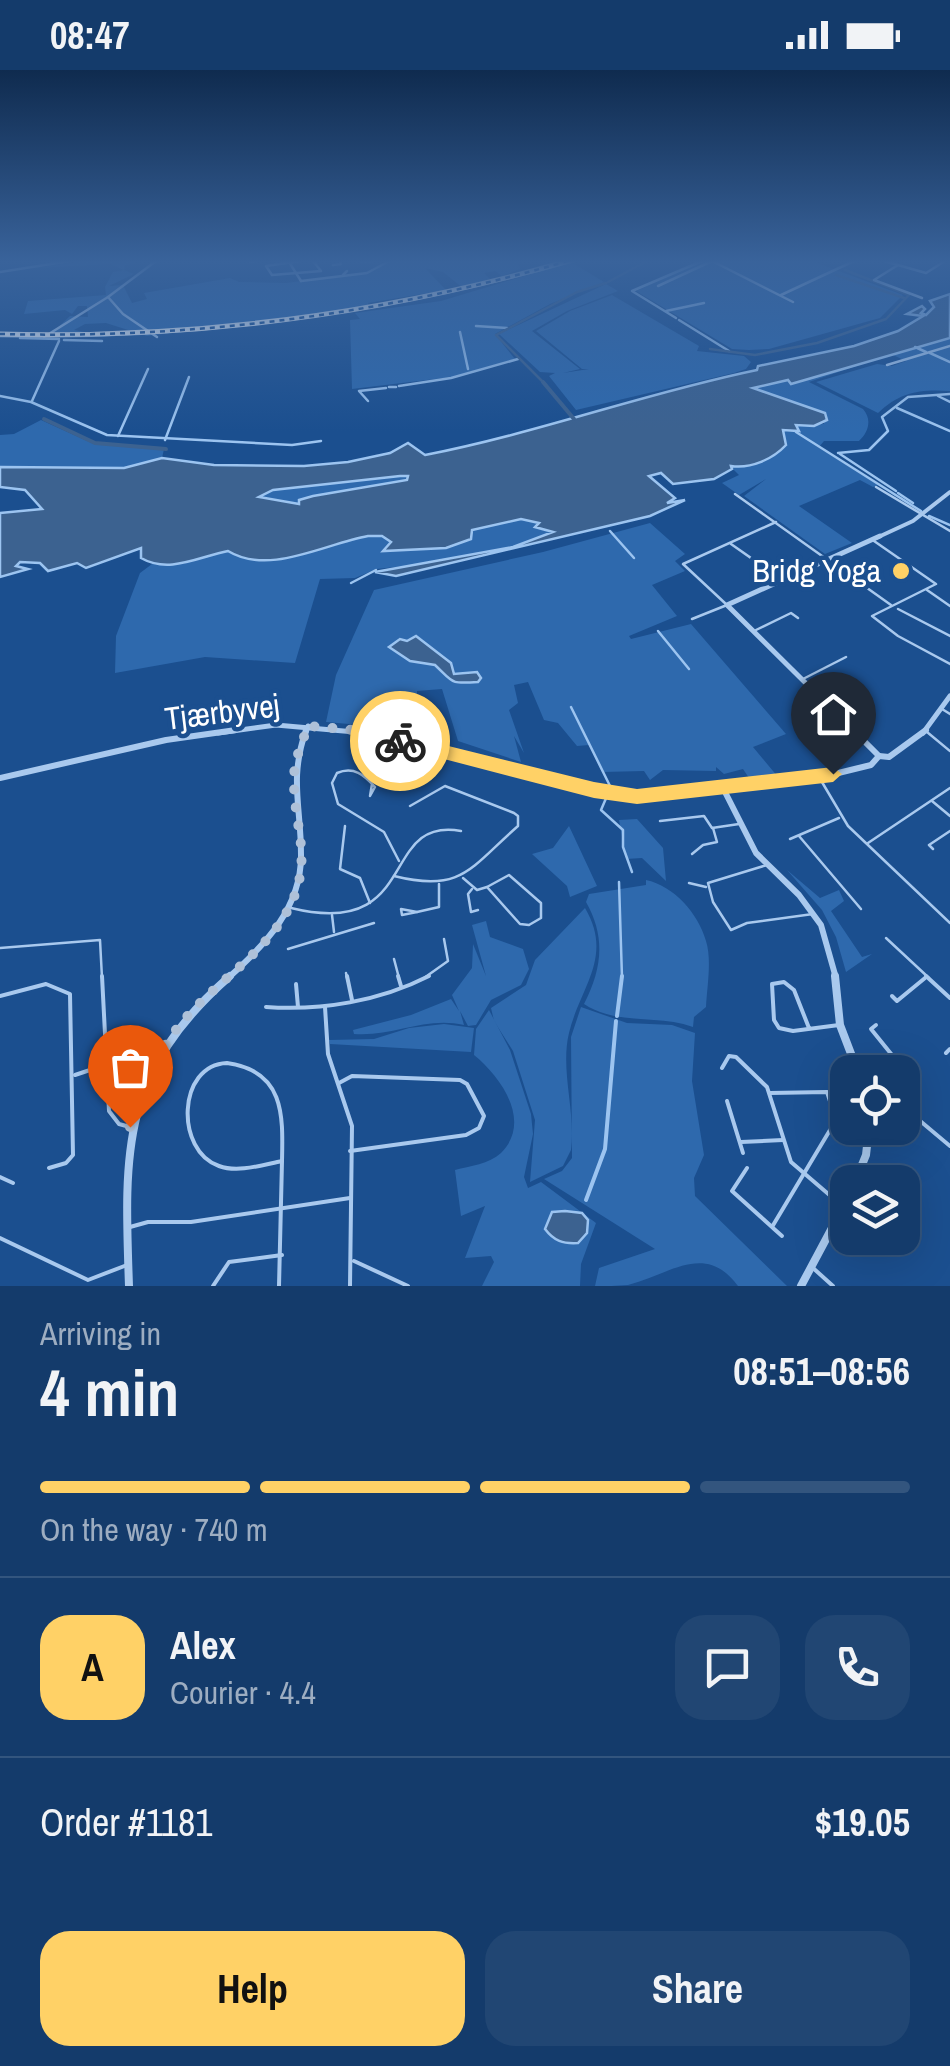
<!DOCTYPE html>
<html lang="en">
<head>
<meta charset="utf-8">
<style>
  body { margin:0; font-family:"Archivo Narrow",sans-serif; background:#214673; color:#f1f3f6; height:100vh; display:flex; flex-direction:column; font-size:38px; white-space:nowrap }
  * { box-sizing:border-box; margin:0 }
  p { font-size:32px; color:#9dadc1 }
  .icon { flex:none; width:55px; height:55px; fill:none; stroke:currentColor; stroke-width:2; stroke-linecap:round; stroke-linejoin:round }
  .map { position:relative; height:1216px; overflow:hidden }
  .drawer { display:flex; flex-direction:column; background:#143b6b; flex:1 }
  .drawer>* { flex:none }
  .tools { position:absolute; left:830px; top:985px; display:grid; gap:20px }
  .tools a { display:grid; place-items:center; width:90px; height:90px; border-radius:20px; background:#143b6b; box-shadow:0 10px 40px #0002,0 0 0 2px #33557e; font-size:50px }
  .pin { position:absolute; display:grid; place-items:center; width:85px; height:85px; color:#fff; margin:-102px -42px; border-radius:50% 50% 50% 0; rotate:-45deg; box-shadow:0 0 10px #0007 }
  .pin .icon { rotate:45deg }
  .courier { position:absolute; display:grid; place-items:center; width:100px; height:100px; margin:-50px; border:8px solid #ffd166; border-radius:50%; background:#fff; color:#222; box-shadow:0 2px 12px #0007 }
  .headline em { font-style:normal; font-weight:700 }
  .headline div { display:flex; flex-direction:column-reverse }
  .headline { display:flex; align-items:center; justify-content:space-between; height:170px; padding:0 40px }
  h1 { font-size:65px; font-weight:700; line-height:75px }
  .bar { display:grid; grid-template-columns:repeat(4,1fr); gap:15px 10px; align-content:center; height:120px; padding:0 40px }
  .bar i { height:12px; border-radius:8px; background:#33557e }
  .bar .current { background:#ffd166 }
  .bar p { grid-column:span 4 }
  .line { display:flex; align-items:center; gap:25px; padding:0 40px; border-top:2px solid #33557e }
  .line div { flex:1 }
  .round { display:grid; place-items:center; flex:none; width:105px; height:105px; border-radius:30px; background:#214673 }
  .cta { display:flex; gap:20px; margin-top:auto; padding:20px 40px }
  .cta a { flex:1; height:115px; border-radius:30px; background:#ffd166; color:#111; font-size:40px; font-weight:700; line-height:115px; text-align:center }
  .cta a+a { background:#214673; color:#f1f3f6 }
  .status { display:flex; justify-content:space-between; align-items:center; height:70px; padding:0 50px; background:#143b6b; direction:ltr }
  .status svg { height:28px; fill:currentColor }
  .map>svg:first-child { display:block }
</style>
</head>
<body>
<div class="status"><b>08:47</b><svg viewBox="0 0 49 12"><path d="M0 12V9h3v3zM5 12V6h3v6zM10 12V3h3v9zM15 12V0h3v12zM26 1h20v11H26zM47 4h2v5h-2z"/></svg></div>
<div class="map">
<svg width="950" height="1216" viewBox="0 0 950 1216">
  <rect width="100%" height="100%" fill="#1b4f8f"/>
  <g fill="#2e69ad">
    <polygon points="133,191 135,194 125,195 124,200 134,204 109,216 123,215 132,233 147,229 144,223 230,208 239,212 286,213 366,203 390,191 525,191 518,193 520,199 502,206 495,201 484,203 490,209 463,218 443,202 425,198 446,220 368,233 369,238 147,266 106,253 85,254 74,260 109,267 50,265 70,246 88,247 87,236 78,236 72,244 65,240 24,244 28,231 106,225 105,217 113,202 124,200 110,194 37,198 77,192"/>
    <polygon points="704,191 812,191 903,225 880,248 769,279 749,280 732,279 636,221"/>
    <polygon points="571,192 604,212 550,234 495,264 515,289 452,307 352,319 350,250 360,249 355,243 441,231"/>
    <polygon points="606,214 618,221 567,241 532,261 580,299 563,303 589,299 582,299 536,261 570,241 612,225 699,276 697,281 744,286 751,292 746,299 734,303 576,340 549,306 555,303 540,302 499,264"/>
    <path d="M950,268V321C920,319 900,322 878,343L816,312L877,294L892,296L906,291L893,285Z"/>
    <path d="M874,290L809,312L863,339C872,349 869,362 859,371H824L819,377L808,371L878,415L873,417L860,410L799,436L852,473L825,484L744,426L766,409L739,425L722,413L739,405L730,396L783,361L796,362L795,355L824,354L825,343L752,319L790,309L791,314Z"/>
    <polygon points="41,350 94,374 164,379 162,388 124,398 0,397 0,365 14,364"/>
    <path d="M400,406L410,407C394,419 324,426 299,430V434L259,427L273,420Z"/>
    <path d="M521,449L540,454L536,458L553,463L513,477L433,493L377,499L355,508L320,509L295,593L205,587L115,603L116,566L140,503L152,494H182L228,481C268,506 325,474 368,466H382L392,473L385,480L446,478L471,469L472,460Z"/>
    <polygon points="650,453 685,484 675,491 685,501 652,515 677,546 629,566 631,569 691,554 786,664 753,677 778,707 751,711 743,699 724,704 716,697 716,701 663,700 650,710 644,701 602,702 589,675 577,676 558,653 544,650 528,612 514,615 518,633 509,640 524,683 514,666 521,692 458,671 442,619 417,621 417,660 326,652 336,605 374,520 543,482"/>
    <polygon points="637,749 663,778 666,811 642,788 626,789 619,750"/>
    <polygon points="569,756 597,816 570,827 567,816 532,784 553,778"/>
    <polygon points="787,800 820,828 839,820 844,831 831,841 862,887 872,884 846,902 836,867 822,840"/>
    <path d="M646,810C674,816 698,843 706,871C712,890 707,917 706,937L694,947L693,957C657,944 618,956 584,934C602,899 606,867 586,832L589,824L646,815Z"/>
    <path d="M585,838C614,887 580,917 569,963C560,1000 576,1042 571,1080L563,1096L530,1112L535,1050L513,981L494,951L491,938L526,915L535,890Z"/>
    <path d="M486,851L490,867L523,879L529,899L521,915L491,930L476,955L468,956L460,941L464,955C425,946 393,967 354,964L353,960L411,945L451,929L459,941L452,925L472,898L473,874L486,906L472,855Z"/>
    <path d="M581,937L627,953L672,955L695,963L692,1011L704,1085L694,1108L695,1126L787,1216H738C705,1171 669,1205 628,1215C617,1216 605,1216 595,1216L599,1198L655,1179L544,1109L562,1101L572,1088L571,967Z"/>
    <path d="M489,940L510,980L531,1044L533,1064L524,1107L528,1118L541,1112L596,1153L581,1194L580,1216H482L494,1192L491,1186L465,1188L485,1136L461,1146L455,1100C470,1096 489,1094 501,1083C533,1051 500,1006 474,985L476,959Z"/>
    <polygon points="444,954 474,958 471,982 330,974 329,970 374,969 409,958"/>
  </g>
  <g fill="#3c6290" stroke="#9cc4f0" stroke-width="2.5" fill-rule="evenodd">
    <path d="M950,224V268L791,314L788,310L753,318L825,343L827,350L814,356L796,355L799,361L783,360L786,375C773,389 751,399 731,396L732,399L714,409L673,414L661,403L649,406L675,428L667,433L685,430L650,446L396,506L375,502L513,477L553,462L535,457L539,453L521,449L472,460L471,469L446,478L383,481L391,472L382,466H368C324,474 269,506 228,481C198,487 169,504 141,488V478L86,498L77,493L48,501L40,493L20,492L16,496L28,499L0,507V443L42,439L25,420L0,417V397L124,398L162,388L214,395L304,396L348,392L390,383L408,373L425,385C538,363 645,323 757,300L758,296L854,276L898,261L923,246L907,244L922,236L925,239L921,243L926,245L934,237L930,231ZM400,406H408L407,410L313,426L299,430V434L259,427L273,420Z"/>
    <path d="M416,566L451,593L454,604L477,602L481,608L478,612C449,614 454,613 435,595L410,591L389,577L400,569L407,571Z"/>
    <path d="M565,1141L582,1143L588,1150L587,1163L578,1173C563,1174 554,1171 545,1159L552,1142Z"/>
  </g>
  <g fill="none" stroke-linecap="round" stroke-linejoin="round">
    <g stroke="#9cc4f0" stroke-width="2.5">
      <polyline points="666,241 704,233"/>
      <polyline points="676,248 632,221 702,191"/>
      <polyline points="679,250 729,281"/>
      <polyline points="476,256 507,258"/>
      <polyline points="460,262 468,299"/>
      <polyline points="20,268 59,269"/>
      <polyline points="64,270 102,271"/>
      <polyline points="915,277 926,282"/>
      <polyline points="930,283 950,292"/>
      <polyline points="399,316 451,308 518,289"/>
      <polyline points="389,317 396,317"/>
      <polyline points="0,326 31,332 107,365 292,375 321,371"/>
      <polyline points="938,326 950,332"/>
      <polyline points="32,331 59,271"/>
      <polyline points="368,331 359,321 386,318"/>
      <polyline points="897,338 950,361"/>
      <polyline points="796,362 921,441"/>
      <polyline points="118,366 148,299"/>
      <polyline points="165,370 189,307"/>
      <polyline points="838,383 869,380 888,361 882,347 908,327 950,324"/>
      <polyline points="840,384 896,421"/>
      <polyline points="898,423 913,433"/>
      <polyline points="929,446 950,455"/>
      <polyline points="610,461 634,488"/>
      <polyline points="351,513 376,500"/>
      <polyline points="658,561 689,599"/>
      <polyline points="571,637 611,718"/>
      <polyline points="607,726 601,740 623,760 623,777 632,802"/>
      <polyline points="619,812 622,908"/>
    </g>
    <g stroke="#9cc4f0" stroke-width="4">
      <polyline points="617,946 622,906"/>
      <polyline points="586,1130 605,1079 616,951"/>
    </g>
    <g stroke="#3c6290" stroke-width="2.5">
      <polyline points="836,205 904,228"/>
      <polyline points="608,212 647,191"/>
      <polyline points="710,279 755,285 817,273 886,249 909,225 845,200"/>
      <polyline points="545,314 496,265 577,222 606,213"/>
    </g>
    <g stroke="#3c6290" stroke-width="4">
      <polyline points="543,312 574,349"/>
      <polyline points="44,349 95,373 166,379"/>
    </g>
    <g stroke="#a9c9ee" stroke-width="2.5">
      <polyline points="156,191 108,227 123,244 157,267"/>
      <polyline points="300,191 266,196 272,205 321,201 313,191"/>
      <polyline points="359,191 373,191"/>
      <polyline points="712,191 793,232"/>
      <polyline points="884,191 926,203 945,191"/>
      <polyline points="250,192 256,191"/>
      <polyline points="289,192 301,211"/>
      <polyline points="333,195 341,194 340,191"/>
      <polyline points="898,195 874,210 922,228"/>
      <polyline points="0,202 70,191"/>
      <polyline points="343,205 347,201"/>
      <polyline points="658,216 710,192"/>
      <polyline points="781,225 854,191"/>
      <path d="M0,266C197,270 385,244 574,191"/>
      <polyline points="44,267 108,227"/>
      <polyline points="887,295 950,276"/>
      <polyline points="876,417 950,461"/>
      <polyline points="735,424 891,535"/>
      <polyline points="874,471 936,514 872,546 898,566 950,594"/>
      <polyline points="731,474 781,509"/>
      <polyline points="927,520 950,536"/>
      <polyline points="898,539 950,566"/>
      <polyline points="692,549 727,535 683,494 776,452"/>
      <polyline points="756,560 791,543 798,548"/>
      <polyline points="803,609 846,587"/>
      <polyline points="942,639 950,644"/>
      <polyline points="927,662 950,681"/>
      <polyline points="819,707 848,756 950,853"/>
      <path d="M372,714L370,726L375,717C364,705 354,696 337,703L332,713L338,734L384,762L399,791"/>
      <polyline points="932,731 950,746"/>
      <polyline points="660,751 704,746 712,758 739,754"/>
      <polyline points="345,756 340,799 360,808 370,833"/>
      <polyline points="799,766 861,839"/>
      <polyline points="790,769 839,748"/>
      <polyline points="868,773 950,718"/>
      <polyline points="933,779 929,775 950,761"/>
      <polyline points="692,784 703,775 717,772 713,758"/>
      <polyline points="767,795 708,813 713,832 731,860 747,853 813,844"/>
      <polygon points="509,805 541,833 541,848 529,855 520,854 487,817"/>
      <path d="M394,806C462,823 470,798 518,756V746L514,743L445,716L410,736"/>
      <polyline points="463,808 477,820 487,817"/>
      <polyline points="689,813 706,817"/>
      <polyline points="472,819 468,824 471,842 478,840"/>
      <path d="M291,838C422,870 378,746 461,761"/>
      <polygon points="401,839 417,842 402,845"/>
      <polyline points="417,842 439,837 439,814"/>
      <polyline points="332,845 334,862"/>
      <polyline points="886,868 929,908"/>
      <polyline points="0,878 100,870 102,908"/>
      <polyline points="288,879 374,853"/>
      <polyline points="394,889 399,908"/>
      <polyline points="346,903 347,908"/>
      <polyline points="424,908 448,891 444,869"/>
    </g>
    <g stroke="#a9c9ee" stroke-width="4">
      <polyline points="102,906 109,1041 119,1054 130,1057"/>
      <polyline points="347,906 352,930"/>
      <polyline points="398,906 401,916"/>
      <polyline points="926,906 950,928"/>
      <polyline points="296,914 298,937"/>
      <polyline points="0,926 46,914 70,924 73,1085 66,1093 49,1098"/>
      <polyline points="892,926 897,931 925,908"/>
      <path d="M266,937C321,941 380,931 429,906"/>
      <polyline points="325,937 328,984 352,1056 350,1216"/>
      <polyline points="876,955 871,959 892,985 898,1002"/>
      <polyline points="809,958 794,920 784,912 772,914 774,950 779,958 793,961 839,955"/>
      <polyline points="946,983 950,979"/>
      <path d="M227,993C285,1001 283,1046 282,1091C262,1095 238,1103 219,1096C175,1081 177,995 227,993Z"/>
      <polyline points="722,998 729,986 736,987 767,1017 791,1092 840,1134"/>
      <polyline points="75,1005 105,995"/>
      <polyline points="339,1013 352,1006 460,1010 467,1014 484,1046 479,1058 466,1065 350,1081"/>
      <polyline points="905,1015 915,1007"/>
      <polyline points="902,1017 919,1050 950,1076"/>
      <polyline points="727,1031 743,1083"/>
      <polyline points="741,1072 783,1070"/>
      <polyline points="747,1098 732,1121 772,1157 836,1050 827,1022 770,1023"/>
      <polyline points="0,1107 13,1113"/>
      <polyline points="130,1157 148,1152 191,1152 350,1128"/>
      <polyline points="773,1158 782,1166"/>
      <polyline points="0,1168 88,1210 127,1195"/>
      <polyline points="354,1191 408,1216"/>
      <polyline points="813,1198 833,1216"/>
      <polyline points="213,1216 229,1192 282,1185"/>
      <polyline points="279,1216 282,1091"/>
    </g>
    <polyline stroke="#a9c9ee" stroke-width="2.5" points="301,211 367,203 389,191"/>
    <polyline stroke="#a9c9ee" stroke-width="4" points="874,469 913,451 950,422"/>
    <g stroke="#a9c9ee" stroke-width="5">
      <polyline points="218,663 276,655 366,663"/>
      <polyline points="306,663 308,656"/>
      <polyline points="856,663 727,535 880,466"/>
      <polyline points="923,663 950,626"/>
    </g>
    <g stroke="#a9c9ee" stroke-width="6">
      <polyline points="356,660 578,716 637,726 826,706 871,695 879,686 889,687 926,660"/>
      <polyline points="853,660 879,686"/>
      <polyline points="0,708 166,670 236,660"/>
      <polyline points="723,718 756,783 799,825 821,855 836,908"/>
      <path d="M228,908C265,875 302,837 301,784C301,736 289,709 306,660"/>
    </g>
    <g stroke="#a9c9ee" stroke-width="8">
      <polyline points="835,906 840,955 858,1002"/>
      <polyline points="855,1112 866,1085 869,1058"/>
      <path d="M129,1216C124,1079 121,1002 230,906"/>
      <polyline points="801,1216 848,1128"/>
    </g>
    <defs>
      <path id="rail" d="M0,264C195,269 381,245 568,191"/>
    </defs>
    <use href="#rail" stroke="#fff" stroke-width="5"/>
    <use href="#rail" stroke="#1b4f8f" stroke-width="2.5" stroke-dasharray="5" stroke-linecap="butt"/>
  </g>
  <linearGradient id="sky" x2="0" y2="1"><stop stop-color="#0f2b4f"/><stop offset="0.53" stop-color="#39639b"/><stop offset="1" stop-color="#39639b" stop-opacity="0"/></linearGradient>
  <rect width="950" height="361" fill="url(#sky)"/>
  <polygon fill="#ffd166" points="400,664 594,712 637,719 833,697 842,704 833,712 637,734 594,728 394,676 394,666"/>
  <g fill="none" stroke-linecap="round" stroke-linejoin="round">
    <path stroke="#afc1d8" stroke-width="10" stroke-dasharray="0 18" d="M130,1057C144,1013 162,970 196,937C228,904 269,878 290,836C314,787 293,757 294,708C294,690 302,673 308,656L354,660L400,671"/>
  </g>
  <circle fill="#ffd166" stroke="#1b4f8f" stroke-width="4" cx="901" cy="501" r="10"/>
  <g text-anchor="middle" stroke-width="9" stroke-linejoin="round" paint-order="stroke">
    <g font-size="32" fill="#fff" stroke="#1b4f8f" text-anchor="end">
      <text x="881" y="512">Bridg Yoga</text>
    </g>
    <g font-size="32" fill="#fff" stroke="#1b4f8f">
      <text transform="translate(222 642) rotate(-7)" y="11">Tjærbyvej</text>
    </g>
  </g>
</svg>
<div class="tools">
<a><svg class="icon" aria-label="locate" viewBox="0 0 24 24"><circle cx="12" cy="12" r="6"/><path d="M12 2v4M12 18v4M2 12h4M18 12h4"/></svg></a>
<a><svg class="icon" aria-label="layers" viewBox="0 0 24 24"><path d="M12 4l9 5-9 5-9-5zM3 14l9 5 9-5"/></svg></a>
</div>
<div class="pin" style="left:130px;top:1057px;background:#ea580c"><svg class="icon" aria-label="bag" viewBox="0 0 24 24"><path d="M5 8h14l-1 12H6zM9 8a3 3 0 0 1 6 0"/></svg></div>
<div class="pin" style="left:833px;top:704px;background:#1f2937"><svg class="icon" aria-label="home" viewBox="0 0 24 24"><path d="M3 11l9-7 9 7M6 9v11h12V9"/></svg></div>
<div class="courier" style="left:400px;top:671px"><svg class="icon" aria-label="bike" viewBox="0 0 24 24"><circle cx="6" cy="16" r="4"/><circle cx="18" cy="16" r="4"/><path d="M6 16l4-8h5l3 8M10 8l3 8H6M13 5h3"/></svg></div>
</div>
<section class="drawer">
<div class="headline"><div><h1>4 min</h1><p>Arriving in</p></div><em>08:51–08:56</em></div>
<div class="bar"><i class="current"></i><i class="current"></i><i class="current"></i><i></i><p>On the way · 740 m</p></div>
<div class="line" style="height:180px"><b class="round" style="background:#ffd166;color:#111">A</b><div><b>Alex</b><p>Courier · 4.4</p></div><a class="round"><svg class="icon" aria-label="chat" viewBox="0 0 24 24"><path d="M4 5h16v11H9l-5 4z"/></svg></a><a class="round"><svg class="icon" aria-label="phone" viewBox="0 0 24 24"><path d="M5 4h4l2 5-3 2q2 4 5 5l2-3 5 2v4C11 20 4 13 5 4z"/></svg></a></div>
<div class="line" style="height:130px"><div>Order #1181</div><b>$19.05</b></div>
<div class="cta"><a>Help</a><a>Share</a></div>
</section>
</body>
</html>
